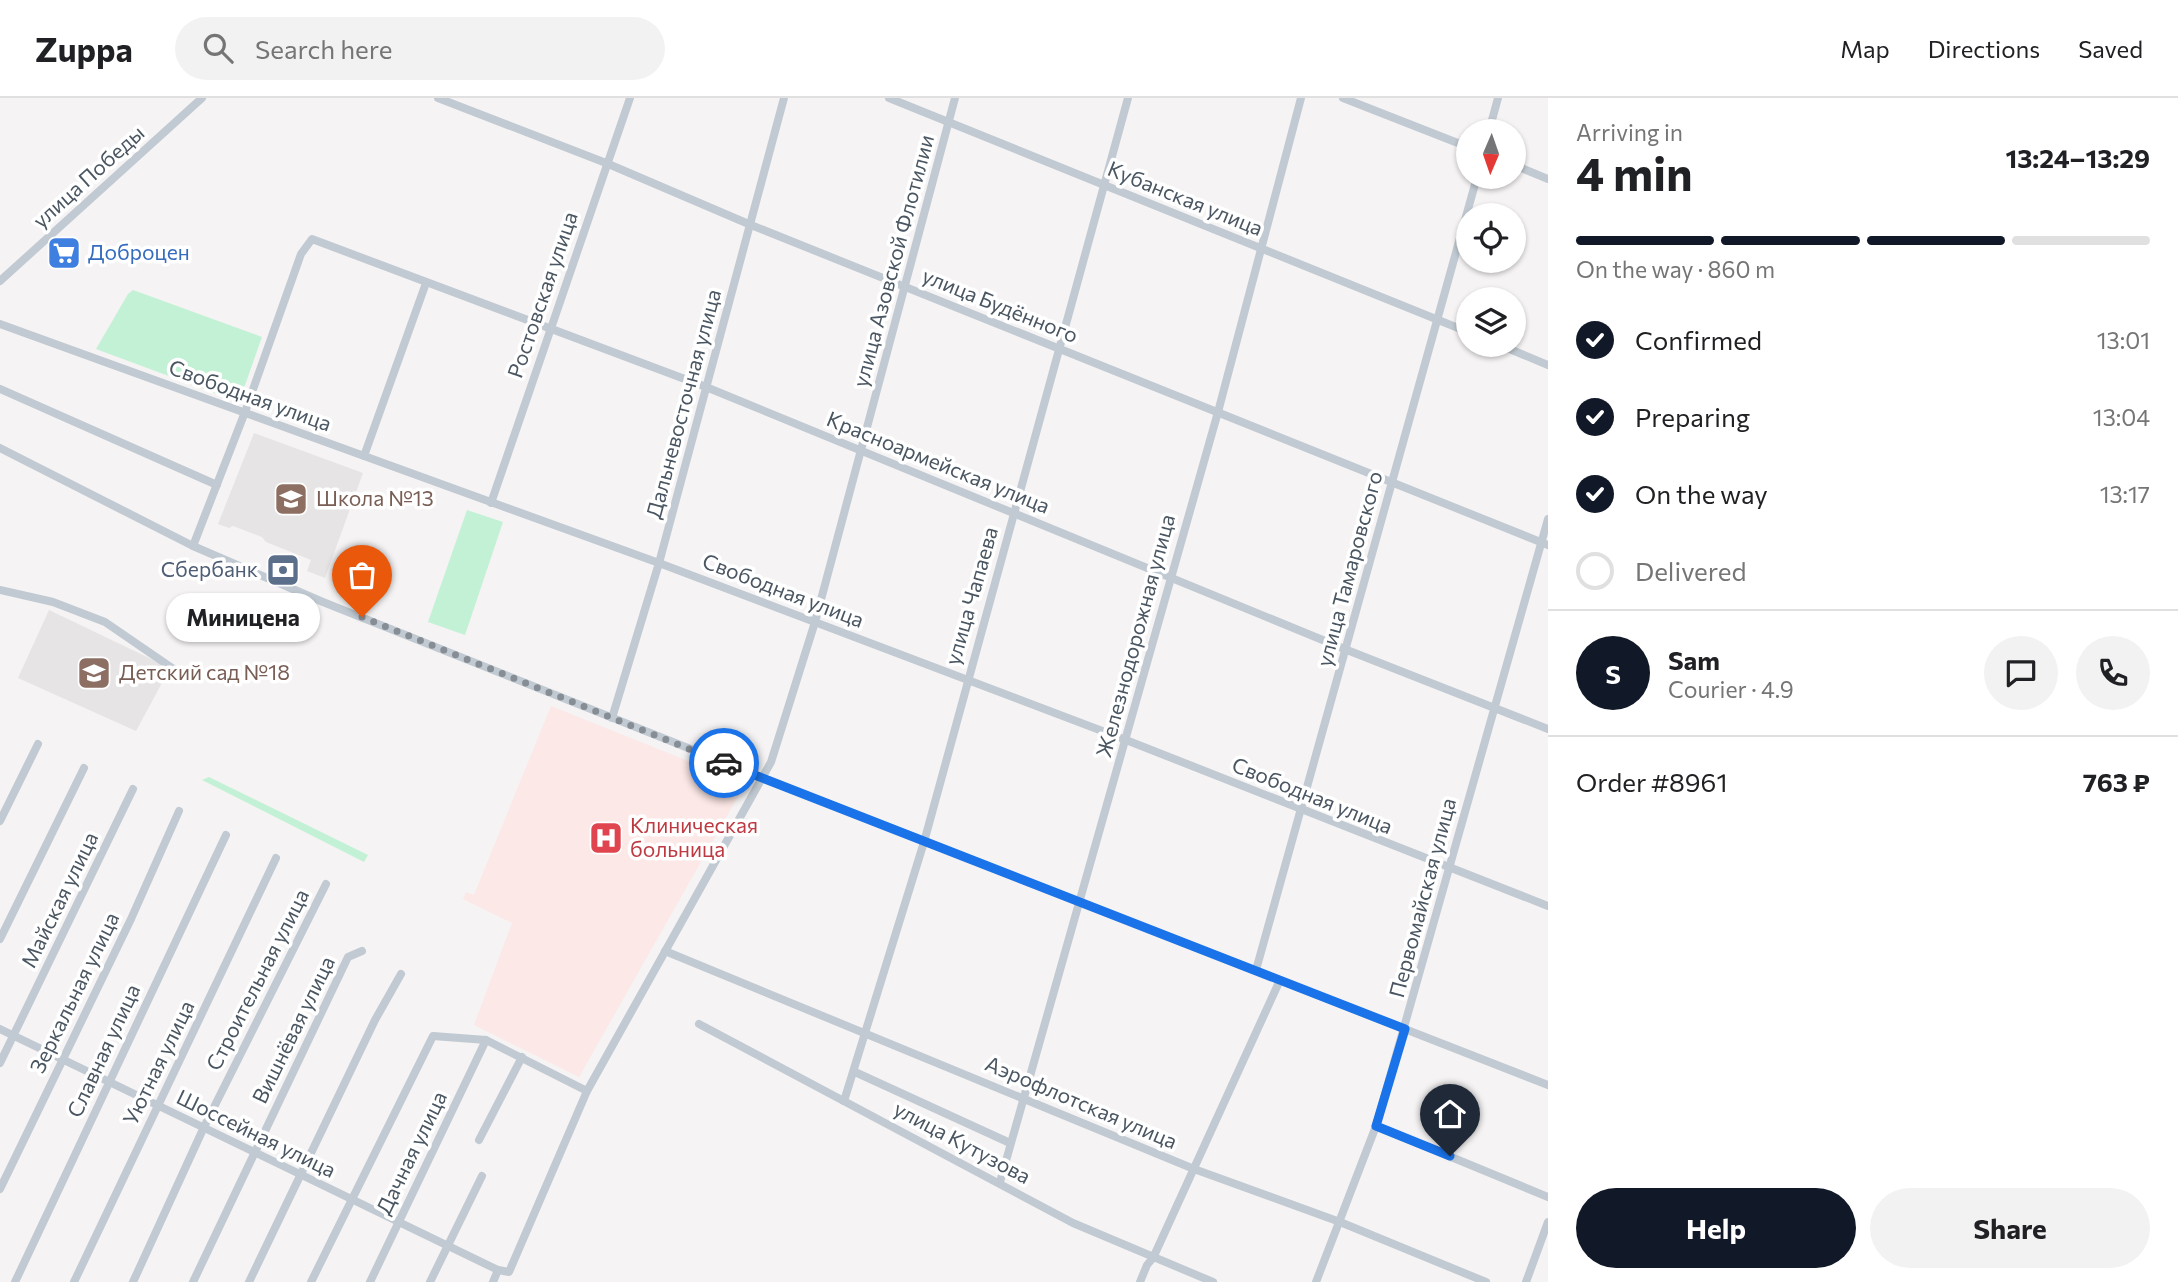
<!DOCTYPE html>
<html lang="en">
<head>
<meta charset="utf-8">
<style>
  body { margin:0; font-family:Commissioner,sans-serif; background:#f2f2f2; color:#202124; height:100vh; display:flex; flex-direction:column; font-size:26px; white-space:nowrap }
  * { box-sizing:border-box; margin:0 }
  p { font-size:23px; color:#757577 }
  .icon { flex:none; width:38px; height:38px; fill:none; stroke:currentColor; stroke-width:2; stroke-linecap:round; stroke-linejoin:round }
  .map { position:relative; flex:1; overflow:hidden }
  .panel { display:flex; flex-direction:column; background:#fff; width:630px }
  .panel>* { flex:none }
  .needle { width:46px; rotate:182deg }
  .controls { position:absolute; left:1456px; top:21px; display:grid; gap:14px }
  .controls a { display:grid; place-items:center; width:70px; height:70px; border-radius:50%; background:#fff; box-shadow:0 2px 5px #0004; font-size:35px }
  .pin { position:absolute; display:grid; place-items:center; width:60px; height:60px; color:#fff; margin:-72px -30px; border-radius:50% 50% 50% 0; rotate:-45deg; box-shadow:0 0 7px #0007 }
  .pin .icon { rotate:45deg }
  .courier { position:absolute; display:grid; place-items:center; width:70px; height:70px; margin:-35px; border:5px solid #1a73e8; border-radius:50%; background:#fff; color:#222; box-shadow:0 2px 9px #0007 }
  .bubble { position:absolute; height:49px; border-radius:24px; background:#fff; box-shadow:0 2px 5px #0004; font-size:23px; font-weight:700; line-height:49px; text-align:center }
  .overview em { font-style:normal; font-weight:700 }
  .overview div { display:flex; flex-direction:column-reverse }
  .overview { display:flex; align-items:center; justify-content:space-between; height:119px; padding:0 28px }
  h1 { font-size:46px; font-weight:700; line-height:52px }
  .bar { display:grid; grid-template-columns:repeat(4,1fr); gap:10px 7px; align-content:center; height:84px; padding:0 28px }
  .bar i { height:9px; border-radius:5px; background:#e0e0e0 }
  .bar .current { background:#111827 }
  .bar p { grid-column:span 4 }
  .line { display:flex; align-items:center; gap:18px; padding:0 28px; border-top:2px solid #e0e0e0 }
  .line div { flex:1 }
  .round { display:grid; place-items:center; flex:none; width:74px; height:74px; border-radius:37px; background:#f2f2f2 }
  ol { padding:0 28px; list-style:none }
  li { display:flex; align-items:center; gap:21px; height:77px }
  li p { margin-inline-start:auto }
  li .icon { padding:7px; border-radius:50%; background:#111827; color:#fff; stroke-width:4 }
  li:last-child { color:#757577 }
  li i { width:38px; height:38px; border:4px solid #e0e0e0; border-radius:50% }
  .primary-button { display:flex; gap:14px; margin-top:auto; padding:14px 28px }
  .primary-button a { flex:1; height:80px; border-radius:42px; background:#111827; color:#fff; font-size:28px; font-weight:700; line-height:80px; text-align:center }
  .primary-button a+a { background:#f2f2f2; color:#202124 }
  header { display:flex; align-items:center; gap:42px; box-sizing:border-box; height:98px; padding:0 35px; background:#fff; border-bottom:2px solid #e0e0e0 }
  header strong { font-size:33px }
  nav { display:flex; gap:38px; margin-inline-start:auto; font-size:24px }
  .search { width:490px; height:63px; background:#f2f2f2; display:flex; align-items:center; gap:18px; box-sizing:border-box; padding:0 24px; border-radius:38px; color:#757577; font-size:26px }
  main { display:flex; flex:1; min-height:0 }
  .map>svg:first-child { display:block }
</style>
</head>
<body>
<header>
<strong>Zuppa</strong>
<div class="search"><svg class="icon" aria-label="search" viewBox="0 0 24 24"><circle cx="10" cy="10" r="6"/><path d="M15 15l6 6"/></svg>Search here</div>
<nav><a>Map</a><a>Directions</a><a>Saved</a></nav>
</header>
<main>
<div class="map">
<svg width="1548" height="1184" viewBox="0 0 1548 1184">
  <rect width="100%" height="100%" fill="#f5f3f3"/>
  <g fill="#e6e4e5">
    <polygon points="254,335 363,375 325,480 307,473 311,462 266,444 262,439 233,428 229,430 218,426"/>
    <polygon points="49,512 170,570 136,633 18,580"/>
  </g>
  <polygon fill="#fce8e6" points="551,608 745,686 579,979 474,927 512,825 463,801 466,794 474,797"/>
  <g fill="#c3f1d5">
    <polygon points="133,192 262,239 239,304 96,251 128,196"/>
    <polygon points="467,412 503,424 465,537 428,524"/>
    <polygon points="209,679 368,757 364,764 202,682"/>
  </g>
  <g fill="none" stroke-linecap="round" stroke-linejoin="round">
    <g stroke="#c1cad2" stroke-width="8">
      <polyline points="438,0 606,65 751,127 1548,447"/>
      <polyline points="889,0 1468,234"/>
      <polyline points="1343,0 1468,49"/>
      <polyline points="1489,33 1498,0"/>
      <polyline points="1514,67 1548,81"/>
      <polyline points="0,183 202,0"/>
      <polyline points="0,226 659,465 1126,642 1548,808"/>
      <polyline points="1500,247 1548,267"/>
      <polyline points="0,291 217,387"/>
      <polyline points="0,350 193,448 323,504 763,680 1548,987"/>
      <polyline points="364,358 426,185"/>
      <polyline points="491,405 630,0"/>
      <polyline points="193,448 245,314 301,156 312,141 706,289 1347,552 1548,631"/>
      <polyline points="0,492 53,504 105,524 175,572"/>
      <polyline points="612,620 659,465 784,0"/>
      <polyline points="0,723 38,646"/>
      <polyline points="0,841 84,670"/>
      <polyline points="665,853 1194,1071 1340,1124 1486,1184"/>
      <polyline points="1256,872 1477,79"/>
      <polyline points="699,926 1073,1125 1213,1184"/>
      <polyline points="0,931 498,1172 509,1174 587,993 771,664 815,524 955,0"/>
      <polyline points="0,965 133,691"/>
      <polyline points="855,974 1010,1045"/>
      <polyline points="844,1003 924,744 1128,0"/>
      <polyline points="1376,1028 1548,1099"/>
      <polyline points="479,1042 522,959"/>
      <polyline points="1000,1084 1218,314 1301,0"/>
      <polyline points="0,1091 131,821 179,713"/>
      <polyline points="15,1184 226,737"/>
      <polyline points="74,1184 276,760"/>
      <polyline points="133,1184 204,1029 326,786"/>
      <polyline points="193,1184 348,859 362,853"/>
      <polyline points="249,1184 375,922 401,876"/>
      <polyline points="311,1184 433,938 486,942 587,993"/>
      <polyline points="370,1184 486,942"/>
      <polyline points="430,1184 482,1078"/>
      <polyline points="493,1184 498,1172"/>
      <polyline points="1140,1184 1147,1167 1153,1160 1280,882"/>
      <polyline points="1316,1184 1376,1028 1548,421"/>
      <polyline points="1526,1184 1548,1124"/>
    </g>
  </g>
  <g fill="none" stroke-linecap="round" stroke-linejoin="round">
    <polyline stroke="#868d94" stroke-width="7" stroke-dasharray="0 12.6" points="362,519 724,665"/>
    <polyline stroke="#1a73e8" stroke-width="9" points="724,665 1405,931 1376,1028 1450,1058"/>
  </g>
  <defs>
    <symbol id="supermarket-square" viewBox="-11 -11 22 22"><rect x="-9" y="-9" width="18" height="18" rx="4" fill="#3f7fe0" stroke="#fff"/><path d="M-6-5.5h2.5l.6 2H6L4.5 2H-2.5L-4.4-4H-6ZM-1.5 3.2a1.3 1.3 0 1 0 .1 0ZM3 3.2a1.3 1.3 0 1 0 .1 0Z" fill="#fff"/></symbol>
    <symbol id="school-square" viewBox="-11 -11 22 22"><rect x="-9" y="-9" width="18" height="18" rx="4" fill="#8d6e63" stroke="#fff"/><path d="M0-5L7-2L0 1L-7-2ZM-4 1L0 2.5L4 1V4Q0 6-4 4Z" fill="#fff"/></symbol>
    <symbol id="bank-square" viewBox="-11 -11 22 22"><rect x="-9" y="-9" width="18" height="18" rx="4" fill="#5c6f8a" stroke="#fff"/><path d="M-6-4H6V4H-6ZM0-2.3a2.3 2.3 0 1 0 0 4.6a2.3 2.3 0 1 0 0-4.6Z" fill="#fff"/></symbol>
    <symbol id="hospital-square" viewBox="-11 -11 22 22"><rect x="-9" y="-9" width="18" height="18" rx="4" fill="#e0444e" stroke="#fff"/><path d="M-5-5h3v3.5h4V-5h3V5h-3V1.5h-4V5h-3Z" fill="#fff"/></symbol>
  </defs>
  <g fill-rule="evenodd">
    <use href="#supermarket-square" x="45" y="136" width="38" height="38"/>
    <use href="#school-square" x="272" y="382" width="38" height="38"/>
    <use href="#bank-square" x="264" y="453" width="38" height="38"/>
    <use href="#school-square" x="75" y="556" width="38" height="38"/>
    <use href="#hospital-square" x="587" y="721" width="38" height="38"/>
  </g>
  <g text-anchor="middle" stroke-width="7" stroke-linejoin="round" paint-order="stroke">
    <g font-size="21" fill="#4a5661" stroke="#fff">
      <text transform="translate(89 79) rotate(-42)" y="7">улица Победы</text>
      <text transform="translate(1185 101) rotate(22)" y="7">Кубанская улица</text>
      <text transform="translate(894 163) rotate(-75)" y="7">улица Азовской Флотилии</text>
      <text transform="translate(543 197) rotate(-71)" y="7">Ростовская улица</text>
      <text transform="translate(1000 208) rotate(22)" y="7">улица Будённого</text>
      <text transform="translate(250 298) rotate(20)" y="7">Свободная улица</text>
      <text transform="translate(684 306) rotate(-75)" y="7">Дальневосточная улица</text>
      <text transform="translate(938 365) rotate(22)" y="7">Красноармейская улица</text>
      <text transform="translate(1350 471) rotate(-75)" y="7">улица Тамаровского</text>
      <text transform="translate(783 493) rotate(21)" y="7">Свободная улица</text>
      <text transform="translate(972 498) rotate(-74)" y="7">улица Чапаева</text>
      <text transform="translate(1136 538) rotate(-75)" y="7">Железнодорожная улица</text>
      <text transform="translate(1312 698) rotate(22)" y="7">Свободная улица</text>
      <text transform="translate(1423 800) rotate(-75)" y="7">Первомайская улица</text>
      <text transform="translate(60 802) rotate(-64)" y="7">Майская улица</text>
      <text transform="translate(258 882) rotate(-63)" y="7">Строительная улица</text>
      <text transform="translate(75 895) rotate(-64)" y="7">Зеркальная улица</text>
      <text transform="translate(294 932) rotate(-64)" y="7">Вишнёвая улица</text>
      <text transform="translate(104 953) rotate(-65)" y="7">Славная улица</text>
      <text transform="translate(159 965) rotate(-64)" y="7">Уютная улица</text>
      <text transform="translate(1081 1005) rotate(23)" y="7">Аэрофлотская улица</text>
      <text transform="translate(256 1036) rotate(26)" y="7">Шоссейная улица</text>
      <text transform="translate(962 1045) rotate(28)" y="7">улица Кутузова</text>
      <text transform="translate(412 1055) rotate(-64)" y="7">Дачная улица</text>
    </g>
    <g font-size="21" fill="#366cbe" stroke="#fff" text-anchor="start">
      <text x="88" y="162">Доброцен</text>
    </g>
    <g font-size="21" fill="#785e54" stroke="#fff" text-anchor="start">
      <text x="316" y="408">Школа №13</text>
      <text x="119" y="582">Детский сад №18</text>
    </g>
    <g font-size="21" fill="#4e5e75" stroke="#fff" text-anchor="end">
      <text x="258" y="479">Сбербанк</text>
    </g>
    <g font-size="21" fill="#be3a42" stroke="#fff" text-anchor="start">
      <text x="630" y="735">Клиническая<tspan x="630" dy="24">больница</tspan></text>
    </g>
  </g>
</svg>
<div class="controls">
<a><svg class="needle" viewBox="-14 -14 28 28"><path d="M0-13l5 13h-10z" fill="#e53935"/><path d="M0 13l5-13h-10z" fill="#757577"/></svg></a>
<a><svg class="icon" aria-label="locate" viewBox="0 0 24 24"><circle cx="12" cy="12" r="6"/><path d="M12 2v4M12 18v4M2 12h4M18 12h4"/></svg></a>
<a><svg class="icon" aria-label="layers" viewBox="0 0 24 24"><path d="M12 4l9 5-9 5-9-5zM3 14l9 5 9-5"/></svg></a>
</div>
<div class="pin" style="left:362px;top:519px;background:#ea580c"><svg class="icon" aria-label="bag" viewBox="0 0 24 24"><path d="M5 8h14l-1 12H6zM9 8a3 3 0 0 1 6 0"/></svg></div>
<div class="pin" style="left:1450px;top:1058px;background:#1f2937"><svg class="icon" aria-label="home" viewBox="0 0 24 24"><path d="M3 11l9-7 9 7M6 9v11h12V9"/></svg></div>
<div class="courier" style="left:724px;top:665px"><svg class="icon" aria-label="car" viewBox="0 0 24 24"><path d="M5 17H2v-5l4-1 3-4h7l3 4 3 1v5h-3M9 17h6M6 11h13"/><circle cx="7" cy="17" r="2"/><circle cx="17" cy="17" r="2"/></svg></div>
<div class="bubble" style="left:166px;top:495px;width:154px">Миницена</div>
</div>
<section class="panel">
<div class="overview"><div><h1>4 min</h1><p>Arriving in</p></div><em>13:24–13:29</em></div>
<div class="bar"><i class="current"></i><i class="current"></i><i class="current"></i><i></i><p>On the way · 860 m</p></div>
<ol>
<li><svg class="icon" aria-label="check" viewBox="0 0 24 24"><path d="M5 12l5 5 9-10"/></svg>Confirmed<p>13:01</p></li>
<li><svg class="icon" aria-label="check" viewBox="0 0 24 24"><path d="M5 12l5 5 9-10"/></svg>Preparing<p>13:04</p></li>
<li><svg class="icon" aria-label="check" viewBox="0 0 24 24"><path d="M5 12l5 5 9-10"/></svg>On the way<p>13:17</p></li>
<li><i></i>Delivered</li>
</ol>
<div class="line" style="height:126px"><b class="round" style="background:#111827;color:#fff">S</b><div><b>Sam</b><p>Courier · 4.9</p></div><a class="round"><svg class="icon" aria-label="chat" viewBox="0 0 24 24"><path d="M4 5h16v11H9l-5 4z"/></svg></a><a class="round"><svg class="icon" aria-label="phone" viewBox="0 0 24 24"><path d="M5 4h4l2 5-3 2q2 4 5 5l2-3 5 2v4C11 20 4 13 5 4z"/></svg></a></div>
<div class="line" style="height:91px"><div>Order #8961</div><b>763 ₽</b></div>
<div class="primary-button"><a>Help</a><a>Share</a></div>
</section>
</main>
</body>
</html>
